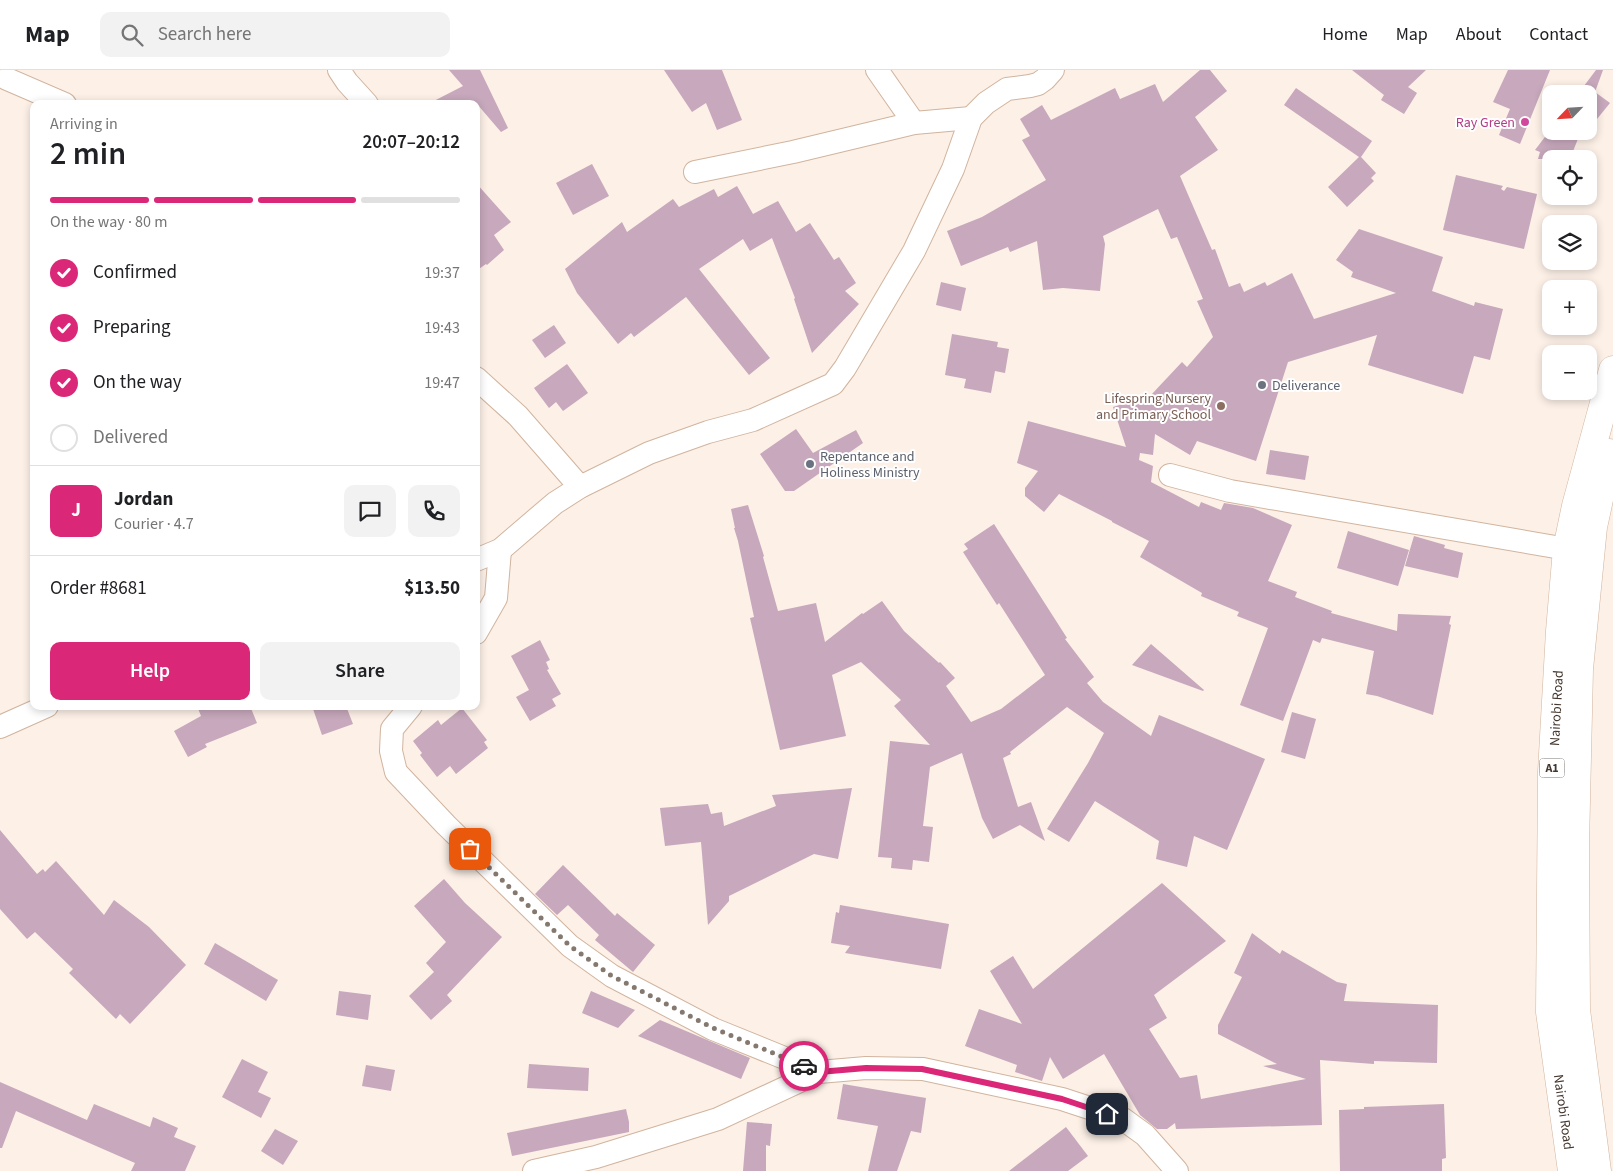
<!DOCTYPE html>
<html lang="en">
<head>
<meta charset="utf-8">
<style>
  body { margin:0; font-family:"Source Sans 3",sans-serif; background:#f2f2f2; color:#202124; height:100vh; display:flex; flex-direction:column; font-size:19px; white-space:nowrap }
  * { box-sizing:border-box; margin:0 }
  p { font-size:16px; color:#757577 }
  .icon { flex:none; width:28px; height:28px; fill:none; stroke:currentColor; stroke-width:2; stroke-linecap:round; stroke-linejoin:round }
  .map { position:relative; flex:1; overflow:hidden }
  .sheet { position:absolute; left:30px; top:30px; width:450px; height:610px; display:flex; flex-direction:column; background:#fff; border-radius:10px; box-shadow:0 2px 8px #0003 }
  .sheet>* { flex:none }
  .needle { width:32px; rotate:245deg }
  .controls { position:absolute; left:1542px; top:15px; display:grid; gap:10px }
  .controls a { display:grid; place-items:center; width:55px; height:55px; border-radius:10px; background:#fff; box-shadow:0 2px 8px #0003; font-size:25px }
  .pin { position:absolute; display:grid; place-items:center; width:42px; height:42px; color:#fff; margin:-21px; border-radius:10px; box-shadow:0 2px 8px #0006 }
  .courier { position:absolute; display:grid; place-items:center; width:50px; height:50px; margin:-25px; border:4px solid #db2777; border-radius:50%; background:#fff; color:#222; box-shadow:0 1px 6px #0007 }
  .overview em { font-style:normal; font-weight:600 }
  .overview div { display:flex; flex-direction:column-reverse }
  .overview { display:flex; align-items:center; justify-content:space-between; height:85px; padding:0 20px }
  h1 { font-size:32px; font-weight:600; line-height:38px }
  .bar { display:grid; grid-template-columns:repeat(4,1fr); gap:8px 5px; align-content:center; height:60px; padding:0 20px }
  .bar i { height:6px; border-radius:4px; background:#e0e0e0 }
  .bar .current { background:#db2777 }
  .bar p { grid-column:span 4 }
  .line { display:flex; align-items:center; gap:12px; padding:0 20px; border-top:1px solid #e0e0e0 }
  .line div { flex:1 }
  .round { display:grid; place-items:center; flex:none; width:52px; height:52px; border-radius:10px; background:#f2f2f2 }
  ol { padding:0 20px; list-style:none }
  li { display:flex; align-items:center; gap:15px; height:55px }
  li p { margin-inline-start:auto }
  li .icon { padding:5px; border-radius:50%; background:#db2777; color:#fff; stroke-width:4 }
  li:last-child { color:#757577 }
  li i { width:28px; height:28px; border:2px solid #e0e0e0; border-radius:50% }
  .action { display:flex; gap:10px; margin-top:auto; padding:10px 20px }
  .action a { flex:1; height:58px; border-radius:10px; background:#db2777; color:#fff; font-size:20px; font-weight:600; line-height:58px; text-align:center }
  .action a+a { background:#f2f2f2; color:#202124 }
  header { display:flex; align-items:center; gap:30px; box-sizing:border-box; height:70px; padding:0 25px; background:#fff; border-bottom:1px solid #e0e0e0 }
  header strong { font-size:24px }
  nav { display:flex; gap:28px; margin-inline-start:auto; font-size:18px }
  .search { width:350px; height:45px; background:#f2f2f2; display:flex; align-items:center; gap:12px; box-sizing:border-box; padding:0 18px; border-radius:10px; color:#757577; font-size:19px }
  .map>svg:first-child { display:block }
</style>
</head>
<body>
<header>
<strong>Map</strong>
<div class="search"><svg class="icon" aria-label="search" viewBox="0 0 24 24"><circle cx="10" cy="10" r="6"/><path d="M15 15l6 6"/></svg>Search here</div>
<nav><a>Home</a><a>Map</a><a>About</a><a>Contact</a></nav>
</header>
<div class="map">
<svg width="1613" height="1101" viewBox="0 0 1613 1101">
  <rect width="100%" height="100%" fill="#fcf0e7"/>
  <g fill="#c7a8bc">
    <polygon points="449,0 480,0 508,58 501,62 477,34 428,34 463,16"/>
    <polygon points="664,0 722,0 742,50 717,60 706,33 692,42"/>
    <polygon points="1200,0 1210,0 1227,21 1195,47 1218,80 1180,106 1212,180 1215,179 1229,217 1240,213 1244,222 1265,212 1267,216 1292,203 1314,249 1396,223 1351,207 1353,202 1336,190 1359,159 1443,187 1432,221 1474,236 1475,232 1503,239 1490,290 1474,286 1463,324 1368,295 1377,265 1288,292 1256,391 1197,371 1190,385 1155,364 1153,385 1140,383 1139,390 1153,396 1151,412 1199,437 1201,432 1221,440 1224,433 1253,438 1292,455 1268,511 1297,522 1295,527 1332,541 1331,543 1397,561 1398,544 1451,546 1449,554 1451,555 1433,645 1377,626 1366,624 1374,581 1322,568 1320,573 1313,570 1283,651 1240,635 1268,558 1237,546 1239,542 1201,526 1202,523 1140,487 1149,471 1112,452 1112,451 1059,424 1044,442 1025,426 1025,418 1038,401 1017,393 1028,351 1126,377 1113,337 1151,325 1182,292 1187,297 1213,267 1197,231 1203,229 1177,167 1171,169 1158,139 1103,166 1105,174 1100,221 1063,218 1043,220 1037,171 1010,182 1008,177 961,196 947,161 982,147 1046,110 1022,70 1030,66 1020,49 1042,35 1051,50 1115,18 1120,29 1155,14 1163,32"/>
    <polygon points="1352,0 1426,0 1408,17 1417,23 1404,44 1381,30 1384,25"/>
    <polygon points="1508,0 1550,0 1520,74 1499,65 1510,39 1493,32"/>
    <polygon points="1596,0 1603,0 1595,22 1610,33 1597,49 1589,43 1589,24 1578,24"/>
    <polygon points="1296,18 1372,71 1361,87 1376,103 1371,108 1374,111 1347,137 1328,117 1359,87 1284,35"/>
    <polygon points="1551,59 1551,61 1581,61 1570,89 1538,89 1540,82 1535,80"/>
    <polygon points="592,94 609,126 573,145 556,113"/>
    <polygon points="1456,105 1503,116 1501,119 1504,121 1507,117 1537,124 1524,179 1443,160"/>
    <polygon points="476,113 511,152 494,165 504,180 487,195 486,194 476,201"/>
    <polygon points="737,116 753,144 778,131 796,162 810,153 834,190 839,187 856,213 845,221 859,234 812,283 794,229 795,228 772,168 750,181 743,169 699,199 770,288 749,305 686,227 634,267 631,263 618,274 577,223 565,199 622,152 627,162 673,129 679,137 714,119 718,127"/>
    <polygon points="941,212 966,218 961,241 936,235"/>
    <polygon points="554,255 566,273 545,288 532,270"/>
    <polygon points="952,264 998,272 997,277 1009,279 1005,303 995,301 991,323 964,318 966,309 945,305"/>
    <polygon points="567,294 588,323 563,341 556,332 549,338 534,318"/>
    <polygon points="796,359 813,383 856,360 863,373 794,421 785,421 760,384"/>
    <polygon points="1270,380 1309,386 1305,410 1266,404"/>
    <polygon points="748,435 764,486 763,487 778,541 816,533 825,572 862,543 863,544 882,531 904,561 939,593 940,592 955,608 946,616 971,652 1001,639 1045,605 999,533 997,535 963,482 968,479 964,474 994,454 1067,568 1065,569 1094,607 1087,613 1103,632 1151,666 1159,645 1265,689 1227,780 1194,766 1187,797 1156,789 1159,771 1095,731 1069,772 1047,759 1088,693 1104,663 1067,637 1010,682 1011,684 1003,688 1018,737 1031,732 1045,771 1020,755 993,769 982,748 962,683 930,697 923,756 933,757 929,792 913,790 912,800 891,798 892,788 878,787 890,671 930,675 894,636 901,630 861,592 832,605 846,666 780,680 750,548 754,547 738,471 734,458 735,458 731,439"/>
    <polygon points="1348,461 1409,480 1398,516 1337,498"/>
    <polygon points="1414,466 1445,475 1444,478 1463,483 1458,508 1405,496"/>
    <polygon points="540,570 550,590 546,592 549,599 547,600 561,624 552,629 556,636 530,651 516,627 529,620 511,586"/>
    <polygon points="1151,574 1204,620 1203,621 1132,595"/>
    <polygon points="197,636 250,636 257,653 205,674 207,677 188,687 174,661 201,646"/>
    <polygon points="312,636 346,636 353,654 322,665"/>
    <polygon points="462,638 487,670 484,672 488,678 456,704 450,696 437,707 420,685 422,683 413,671 438,650 441,655"/>
    <polygon points="1292,642 1316,649 1305,689 1281,682"/>
    <polygon points="852,718 838,789 814,784 729,826 729,831 708,855 701,772 665,776 660,738 708,734 711,744 722,742 724,756 776,736 772,725"/>
    <polygon points="0,760 37,804 43,799 45,802 56,791 104,845 114,830 149,857 186,895 130,954 120,944 116,949 69,903 73,899 35,862 27,869 0,839"/>
    <polygon points="563,795 615,846 617,843 655,875 633,902 595,870 599,865 568,835 557,845 535,824"/>
    <polygon points="444,809 465,833 502,867 447,925 452,931 431,950 409,926 434,902 426,893 446,872 414,836"/>
    <polygon points="1162,813 1226,871 1154,925 1167,948 1149,959 1180,1008 1197,1005 1201,1029 1306,1009 1263,996 1277,994 1218,964 1218,955 1242,907 1234,903 1252,863 1280,884 1282,880 1337,912 1347,914 1344,931 1438,935 1437,993 1374,991 1374,994 1320,990 1322,1055 1176,1059 1175,1053 1167,1059 1157,1059 1140,1045 1104,984 1063,1009 1050,987 1042,1011 1015,1002 1017,995 965,976 979,939 1022,954 990,901 1013,886 1033,919"/>
    <polygon points="840,835 949,854 941,899 845,883 850,876 831,873 836,842 839,843"/>
    <polygon points="215,873 278,910 266,931 204,894"/>
    <polygon points="339,921 371,925 368,950 336,945"/>
    <polygon points="591,921 635,940 618,958 582,943"/>
    <polygon points="660,950 750,988 741,1009 638,966"/>
    <polygon points="242,989 268,1002 258,1022 271,1028 261,1048 222,1027"/>
    <polygon points="529,994 589,998 588,1021 527,1018"/>
    <polygon points="366,995 395,1000 391,1021 362,1016"/>
    <polygon points="0,1012 87,1050 94,1034 150,1057 153,1047 178,1058 174,1067 196,1076 185,1101 131,1101 135,1093 16,1041 2,1078 0,1078"/>
    <polygon points="843,1014 926,1028 921,1063 911,1061 897,1101 868,1101 878,1056 837,1049"/>
    <polygon points="1444,1034 1446,1088 1442,1089 1442,1101 1340,1101 1339,1040 1364,1039 1364,1037"/>
    <polygon points="626,1039 629,1052 629,1062 512,1086 507,1063"/>
    <polygon points="747,1052 772,1054 770,1076 766,1075 766,1101 743,1101"/>
    <polygon points="1066,1057 1088,1086 1068,1101 1009,1101"/>
    <polygon points="275,1059 298,1071 283,1095 261,1081"/>
  </g>
  <g fill="none" stroke-linecap="round" stroke-linejoin="round">
    <defs>
      <g id="street">
        <polyline points="339,0 347,12 367,34"/>
        <polyline points="877,0 914,53"/>
        <polyline points="7,9 65,34"/>
        <polyline points="695,102 793,82 914,53 971,48"/>
        <polyline points="476,308 518,346 580,417"/>
        <polyline points="1170,405 1230,421 1567,479"/>
        <polyline points="476,490 500,480 555,433 580,417 649,383 708,362 753,350 833,314 845,298 914,181 953,99 971,48 986,33 1007,19 1030,16 1038,14 1045,9 1053,0"/>
        <polyline points="476,563 496,528 500,480"/>
        <polyline points="411,636 392,659 391,681 396,702 446,755 570,876 612,906 713,959 819,1002"/>
        <polyline points="0,657 47,636"/>
        <polyline points="534,1101 596,1087 718,1049 819,1002 866,998 923,999 1062,1029 1123,1049 1145,1065 1177,1101"/>
      </g>
      <g id="highway">
        <polyline points="1572,1101 1550,942 1552,702 1560,561 1567,479 1576,436 1613,300"/>
        <polyline points="1597,1101 1576,940 1575,775 1579,599 1593,457 1609,383"/>
      </g>
    </defs>
    <use href="#street" stroke="#d1b49e" stroke-width="24"/>
    <use href="#highway" stroke="#d1b49e" stroke-width="29"/>
    <use href="#street" stroke="#fff" stroke-width="22"/>
    <use href="#highway" stroke="#fff" stroke-width="28"/>
  </g>
  <g fill="none" stroke-linecap="round" stroke-linejoin="round">
    <polyline stroke="#84786f" stroke-width="5" stroke-dasharray="0 9" points="470,779 570,876 612,906 713,958 804,996"/>
    <polyline stroke="#db2777" stroke-width="6" points="804,996 819,1002 866,998 922,999 1062,1029 1107,1044"/>
  </g>
  <circle fill="#d1479c" stroke="#fff" stroke-width="2" cx="1525" cy="52" r="5"/>
  <g fill="#6b7280" stroke="#fff" stroke-width="2">
    <circle cx="1262" cy="315" r="5"/>
    <circle cx="810" cy="394" r="5"/>
  </g>
  <circle fill="#8d6e63" stroke="#fff" stroke-width="2" cx="1221" cy="336" r="5"/>
  <g text-anchor="middle" stroke-width="4" stroke-linejoin="round" paint-order="stroke">
    <rect fill="#fff" stroke="#7b736d" stroke-width="1" x="1539.5" y="688.5" width="25" height="19" rx="4"/>
    <g font-size="12" font-weight="bold" fill="#43372e">
      <text x="1552" y="702">A1</text>
    </g>
    <g font-size="14" fill="#b23c85" stroke="#fff" text-anchor="end">
      <text x="1515" y="57">Ray Green</text>
    </g>
    <g font-size="14" fill="#5b616d" stroke="#fff" text-anchor="start">
      <text x="1272" y="320">Deliverance</text>
      <text x="820" y="391">Repentance and<tspan x="820" dy="16">Holiness Ministry</tspan></text>
    </g>
    <g font-size="14" fill="#785e54" stroke="#fff" text-anchor="end">
      <text x="1211" y="333">Lifespring Nursery<tspan x="1211" dy="16">and Primary School</tspan></text>
    </g>
    <g font-size="14" fill="#43372e" stroke="#fff">
      <text transform="translate(1556 638) rotate(-87)" y="5">Nairobi Road</text>
      <text transform="translate(1564 1042) rotate(82)" y="5">Nairobi Road</text>
    </g>
  </g>
</svg>
<div class="controls">
<a><svg class="needle" viewBox="-14 -14 28 28"><path d="M0-13l5 13h-10z" fill="#e53935"/><path d="M0 13l5-13h-10z" fill="#757577"/></svg></a>
<a><svg class="icon" aria-label="locate" viewBox="0 0 24 24"><circle cx="12" cy="12" r="6"/><path d="M12 2v4M12 18v4M2 12h4M18 12h4"/></svg></a>
<a><svg class="icon" aria-label="layers" viewBox="0 0 24 24"><path d="M12 4l9 5-9 5-9-5zM3 14l9 5 9-5"/></svg></a>
<a>+</a>
<a>−</a>
</div>
<div class="pin" style="left:470px;top:779px;background:#ea580c"><svg class="icon" aria-label="bag" viewBox="0 0 24 24"><path d="M5 8h14l-1 12H6zM9 8a3 3 0 0 1 6 0"/></svg></div>
<div class="pin" style="left:1107px;top:1044px;background:#1f2937"><svg class="icon" aria-label="home" viewBox="0 0 24 24"><path d="M3 11l9-7 9 7M6 9v11h12V9"/></svg></div>
<div class="courier" style="left:804px;top:996px"><svg class="icon" aria-label="car" viewBox="0 0 24 24"><path d="M5 17H2v-5l4-1 3-4h7l3 4 3 1v5h-3M9 17h6M6 11h13"/><circle cx="7" cy="17" r="2"/><circle cx="17" cy="17" r="2"/></svg></div>
<section class="sheet">
<div class="overview"><div><h1>2 min</h1><p>Arriving in</p></div><em>20:07–20:12</em></div>
<div class="bar"><i class="current"></i><i class="current"></i><i class="current"></i><i></i><p>On the way · 80 m</p></div>
<ol>
<li><svg class="icon" aria-label="check" viewBox="0 0 24 24"><path d="M5 12l5 5 9-10"/></svg>Confirmed<p>19:37</p></li>
<li><svg class="icon" aria-label="check" viewBox="0 0 24 24"><path d="M5 12l5 5 9-10"/></svg>Preparing<p>19:43</p></li>
<li><svg class="icon" aria-label="check" viewBox="0 0 24 24"><path d="M5 12l5 5 9-10"/></svg>On the way<p>19:47</p></li>
<li><i></i>Delivered</li>
</ol>
<div class="line" style="height:90px"><b class="round" style="background:#db2777;color:#fff">J</b><div><b>Jordan</b><p>Courier · 4.7</p></div><a class="round"><svg class="icon" aria-label="chat" viewBox="0 0 24 24"><path d="M4 5h16v11H9l-5 4z"/></svg></a><a class="round"><svg class="icon" aria-label="phone" viewBox="0 0 24 24"><path d="M5 4h4l2 5-3 2q2 4 5 5l2-3 5 2v4C11 20 4 13 5 4z"/></svg></a></div>
<div class="line" style="height:65px"><div>Order #8681</div><b>$13.50</b></div>
<div class="action"><a>Help</a><a>Share</a></div>
</section>
</div>
</body>
</html>
